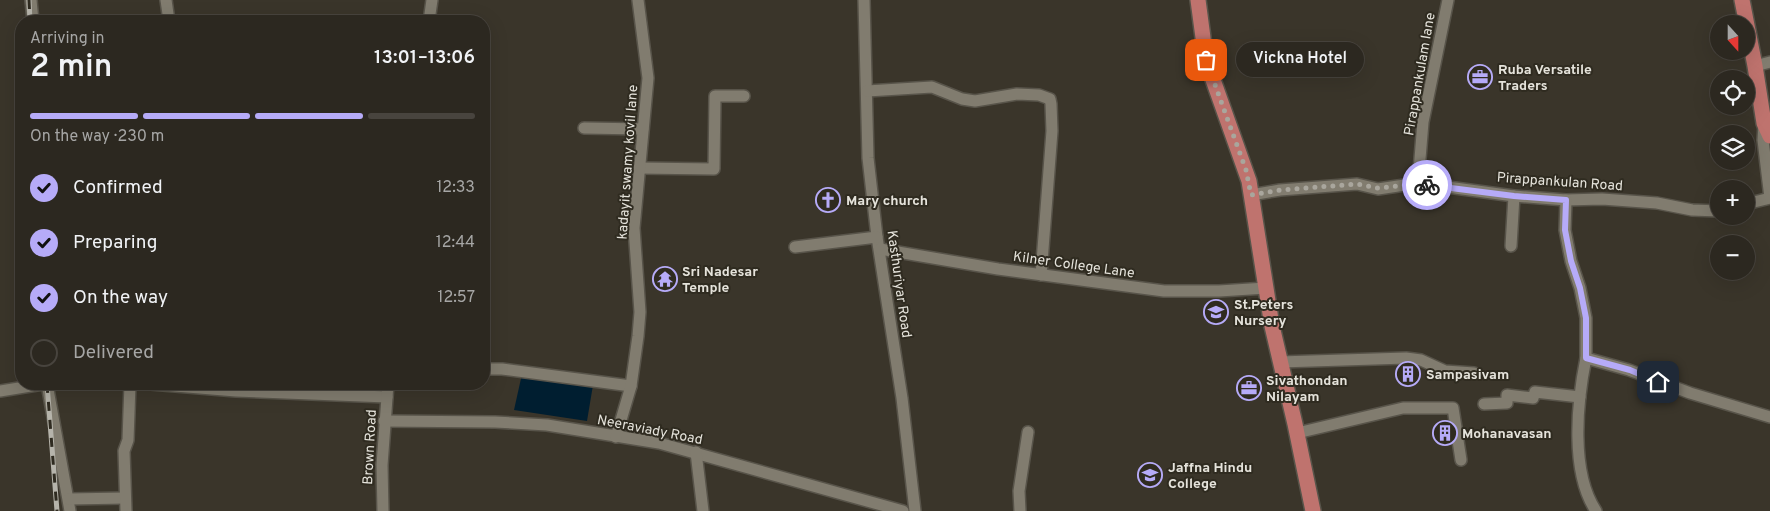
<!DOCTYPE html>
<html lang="en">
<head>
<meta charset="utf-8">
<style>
  body { margin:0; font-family:Overpass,sans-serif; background:#38342d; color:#f1f3f6; height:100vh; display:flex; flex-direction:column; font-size:19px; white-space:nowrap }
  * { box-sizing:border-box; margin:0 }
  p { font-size:16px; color:#a6a6a5 }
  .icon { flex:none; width:28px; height:28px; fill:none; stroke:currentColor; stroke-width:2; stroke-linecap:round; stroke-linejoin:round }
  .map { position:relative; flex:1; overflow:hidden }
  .drawer { position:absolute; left:15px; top:15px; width:475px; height:375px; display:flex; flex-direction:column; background:#2c2820; border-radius:20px; box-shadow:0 5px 20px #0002,0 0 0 1px #48443e }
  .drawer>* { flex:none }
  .needle { width:32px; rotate:159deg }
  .controls { position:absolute; left:1710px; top:15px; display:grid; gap:10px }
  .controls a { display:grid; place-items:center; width:45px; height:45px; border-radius:50%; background:#2c2820; box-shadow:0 5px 20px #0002,0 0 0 1px #48443e; font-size:25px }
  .pin { position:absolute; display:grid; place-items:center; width:42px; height:42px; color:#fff; margin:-21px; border-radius:10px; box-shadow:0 2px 8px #0006 }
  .courier { position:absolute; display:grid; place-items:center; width:50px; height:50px; margin:-25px; border:4px solid #b6abf8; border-radius:50%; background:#fff; color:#222; box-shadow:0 1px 6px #0007 }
  .bubble { position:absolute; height:35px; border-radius:18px; background:#2c2820; box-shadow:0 5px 20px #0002,0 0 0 1px #48443e; font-size:16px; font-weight:600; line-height:35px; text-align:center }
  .summary em { font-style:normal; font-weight:600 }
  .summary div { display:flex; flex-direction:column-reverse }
  .summary { display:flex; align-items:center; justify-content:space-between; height:85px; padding:0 15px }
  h1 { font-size:32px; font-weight:600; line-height:38px }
  .bar { display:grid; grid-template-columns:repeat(4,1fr); gap:8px 5px; align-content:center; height:60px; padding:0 15px }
  .bar i { height:6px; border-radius:4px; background:#48443e }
  .bar .on { background:#b6abf8 }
  .bar p { grid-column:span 4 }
  ol { padding:0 15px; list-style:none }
  li { display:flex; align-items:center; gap:15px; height:55px }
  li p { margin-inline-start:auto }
  li .icon { padding:5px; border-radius:50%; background:#b6abf8; color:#111; stroke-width:4 }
  li:last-child { color:#a6a6a5 }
  li i { width:28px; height:28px; border:2px solid #48443e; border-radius:50% }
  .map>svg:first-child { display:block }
</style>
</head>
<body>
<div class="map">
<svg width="1770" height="511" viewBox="0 0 1770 511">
  <rect width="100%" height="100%" fill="#3a352a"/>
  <polygon fill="#001e30" points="522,374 593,385 587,421 514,410"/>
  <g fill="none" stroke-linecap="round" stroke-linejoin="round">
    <defs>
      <g id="minor">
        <polyline points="31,0 33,21"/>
        <polyline points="166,0 169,21"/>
        <polyline points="864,0 868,158 877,237 902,398 915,511"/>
        <polyline points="429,21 432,0"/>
        <polyline points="1755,66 1770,62"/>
        <polyline points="867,91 932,87 962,99 975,101 1017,94 1039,95 1050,99 1051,104 1052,131 1041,275"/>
        <polyline points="584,128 643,129"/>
        <polyline points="639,168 714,169 715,96 744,96"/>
        <polyline points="1418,183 1423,122 1448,0"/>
        <polyline points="1251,195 1280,190 1357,184 1378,189 1418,183 1514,196 1566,200 1602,199 1657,203 1692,210 1719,211"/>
        <polyline points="1566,200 1565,230 1571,261 1580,288 1586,318 1586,358 1629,370 1690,393 1770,417"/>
        <polyline points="1746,204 1770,198 1763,140 1764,124"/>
        <polyline points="1511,246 1514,196"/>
        <polyline points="795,247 877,237"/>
        <polyline points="880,249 998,269 1164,291 1219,291 1266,288"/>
        <path d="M1586,358C1577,402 1570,472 1596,511"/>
        <polyline points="1280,362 1406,358 1421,360 1445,371 1474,373"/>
        <polyline points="484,369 502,369 631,386"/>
        <polyline points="47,384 70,511"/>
        <polyline points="151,384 236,391 387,397"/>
        <polyline points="0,391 43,384"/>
        <polyline points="1484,404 1507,403 1507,395 1533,398 1535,392 1580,397"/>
        <polyline points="384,421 495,422 547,425 659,443 903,511"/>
        <polyline points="1297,433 1403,408 1453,408 1461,460"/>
        <polyline points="616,437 631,386 638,336 640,312 634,228 648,78 638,0"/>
        <polyline points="696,452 703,511"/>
        <polyline points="69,499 125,498"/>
        <polyline points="126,511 124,451 128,440 130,384"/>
        <polyline points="383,511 382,465 388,384"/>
        <polyline points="1020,511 1019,491 1028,432"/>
      </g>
      <g id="primary">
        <polyline points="1198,0 1206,60 1249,181 1272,326 1295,424 1313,511"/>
        <polyline points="1742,0 1755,66 1764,123 1770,136"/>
      </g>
    </defs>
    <use href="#minor" stroke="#58544a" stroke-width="14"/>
    <use href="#primary" stroke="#58544a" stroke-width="18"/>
    <use href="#minor" stroke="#817c6f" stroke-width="11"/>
    <use href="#primary" stroke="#bf736e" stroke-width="15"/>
    <defs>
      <g id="rail">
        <polyline points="29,0 30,21"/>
        <polyline points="47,384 57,511"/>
      </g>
    </defs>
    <use href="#rail" stroke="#b6b4ab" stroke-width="5"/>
    <use href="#rail" stroke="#2f2b20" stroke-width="3" stroke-dasharray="9" stroke-linecap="butt"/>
  </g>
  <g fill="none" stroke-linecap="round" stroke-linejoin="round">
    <polyline stroke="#a9a69d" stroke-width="5" stroke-dasharray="0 9" points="1206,60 1246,170 1251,195 1280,190 1357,184 1378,188 1418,184 1427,185"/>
    <polyline stroke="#b6abf8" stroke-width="6" points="1427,185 1514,196 1566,200 1565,230 1571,261 1580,288 1586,318 1586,358 1630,370 1658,382"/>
  </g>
  <defs>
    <symbol id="office-ring" viewBox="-11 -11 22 22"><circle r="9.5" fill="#2f2b20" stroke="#b6abf8" stroke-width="1.5"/><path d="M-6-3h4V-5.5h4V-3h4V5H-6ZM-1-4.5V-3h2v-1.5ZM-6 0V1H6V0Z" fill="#b6abf8"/></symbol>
    <symbol id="church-ring" viewBox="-11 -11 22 22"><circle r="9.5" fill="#2f2b20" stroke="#b6abf8" stroke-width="1.5"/><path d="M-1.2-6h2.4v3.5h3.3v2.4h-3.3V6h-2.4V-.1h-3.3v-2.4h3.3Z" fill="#b6abf8"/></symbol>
    <symbol id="temple-ring" viewBox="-11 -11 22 22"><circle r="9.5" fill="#2f2b20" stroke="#b6abf8" stroke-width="1.5"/><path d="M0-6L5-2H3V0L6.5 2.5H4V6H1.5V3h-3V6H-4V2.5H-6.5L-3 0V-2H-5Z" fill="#b6abf8"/></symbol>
    <symbol id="school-ring" viewBox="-11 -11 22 22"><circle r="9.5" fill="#2f2b20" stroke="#b6abf8" stroke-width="1.5"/><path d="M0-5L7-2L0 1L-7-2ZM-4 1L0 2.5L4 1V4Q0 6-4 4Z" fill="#b6abf8"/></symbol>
    <symbol id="building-ring" viewBox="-11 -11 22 22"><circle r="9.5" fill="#2f2b20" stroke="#b6abf8" stroke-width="1.5"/><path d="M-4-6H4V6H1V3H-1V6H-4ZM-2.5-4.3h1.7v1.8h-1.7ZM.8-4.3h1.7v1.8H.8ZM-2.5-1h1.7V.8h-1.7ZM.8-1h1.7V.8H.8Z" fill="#b6abf8"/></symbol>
  </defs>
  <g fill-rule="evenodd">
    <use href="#office-ring" x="1466" y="63" width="28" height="28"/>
    <use href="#church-ring" x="814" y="186" width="28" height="28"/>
    <use href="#temple-ring" x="651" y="265" width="28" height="28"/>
    <use href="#school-ring" x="1202" y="298" width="28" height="28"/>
    <use href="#building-ring" x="1394" y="360" width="28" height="28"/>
    <use href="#office-ring" x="1235" y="374" width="28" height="28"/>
    <use href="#building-ring" x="1431" y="419" width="28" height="28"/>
    <use href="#school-ring" x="1136" y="461" width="28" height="28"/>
  </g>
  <g text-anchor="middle" stroke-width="4" stroke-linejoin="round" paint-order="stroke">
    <g font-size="14" font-weight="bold" fill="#e5e3db" stroke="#2f2b20" text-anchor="start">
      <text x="1498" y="74">Ruba Versatile<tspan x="1498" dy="16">Traders</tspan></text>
      <text x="846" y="205">Mary church</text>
      <text x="682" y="276">Sri Nadesar<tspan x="682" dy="16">Temple</tspan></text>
      <text x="1234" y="309">St.Peters<tspan x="1234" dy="16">Nursery</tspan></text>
      <text x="1426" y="379">Sampasivam</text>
      <text x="1266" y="385">Sivathondan<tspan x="1266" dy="16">Nilayam</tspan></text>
      <text x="1462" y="438">Mohanavasan</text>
      <text x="1168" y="472">Jaffna Hindu<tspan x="1168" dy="16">College</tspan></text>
    </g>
    <g font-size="14" fill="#e5e3db" stroke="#2f2b20">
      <text transform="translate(1419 74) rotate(-80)" y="5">Pirappankulam lane</text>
      <text transform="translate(627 162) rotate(-86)" y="5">kadayit swamy kovil lane</text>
      <text transform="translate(1560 181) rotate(4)" y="5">Pirappankulan Road</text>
      <text transform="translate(1074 264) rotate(8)" y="5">Kilner College Lane</text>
      <text transform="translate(900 284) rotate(82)" y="5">Kasthuriyar Road</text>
      <text transform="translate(650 429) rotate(11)" y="5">Neeraviady Road</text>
      <text transform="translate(369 447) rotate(-87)" y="5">Brown Road</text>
    </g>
  </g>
</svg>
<div class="controls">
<a><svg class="needle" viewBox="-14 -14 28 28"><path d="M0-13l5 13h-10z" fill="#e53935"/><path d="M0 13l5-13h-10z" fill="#a6a6a5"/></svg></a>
<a><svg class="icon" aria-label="locate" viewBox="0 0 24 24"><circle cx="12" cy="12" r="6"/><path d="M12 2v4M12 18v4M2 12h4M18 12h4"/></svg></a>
<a><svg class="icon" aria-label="layers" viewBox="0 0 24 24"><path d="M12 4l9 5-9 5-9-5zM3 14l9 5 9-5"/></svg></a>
<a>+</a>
<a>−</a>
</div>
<div class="pin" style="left:1206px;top:60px;background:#ea580c"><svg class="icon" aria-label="bag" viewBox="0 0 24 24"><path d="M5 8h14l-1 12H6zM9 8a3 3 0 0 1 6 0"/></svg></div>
<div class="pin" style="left:1658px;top:382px;background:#1f2937"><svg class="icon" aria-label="home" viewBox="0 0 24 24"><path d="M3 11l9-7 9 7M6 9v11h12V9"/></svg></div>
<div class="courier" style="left:1427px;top:185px"><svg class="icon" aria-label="bike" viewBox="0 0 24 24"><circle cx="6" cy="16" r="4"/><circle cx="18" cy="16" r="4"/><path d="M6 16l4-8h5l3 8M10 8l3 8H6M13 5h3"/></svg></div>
<div class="bubble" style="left:1236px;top:42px;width:128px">Vickna Hotel</div>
<section class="drawer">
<div class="summary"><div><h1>2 min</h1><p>Arriving in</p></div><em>13:01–13:06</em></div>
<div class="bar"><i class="on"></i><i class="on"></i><i class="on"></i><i></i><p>On the way · 230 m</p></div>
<ol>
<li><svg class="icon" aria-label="check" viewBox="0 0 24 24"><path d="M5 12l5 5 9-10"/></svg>Confirmed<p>12:33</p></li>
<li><svg class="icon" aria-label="check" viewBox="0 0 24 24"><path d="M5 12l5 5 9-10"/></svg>Preparing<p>12:44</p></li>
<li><svg class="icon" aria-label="check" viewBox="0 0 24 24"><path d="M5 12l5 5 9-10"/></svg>On the way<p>12:57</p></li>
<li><i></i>Delivered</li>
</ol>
</section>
</div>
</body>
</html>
